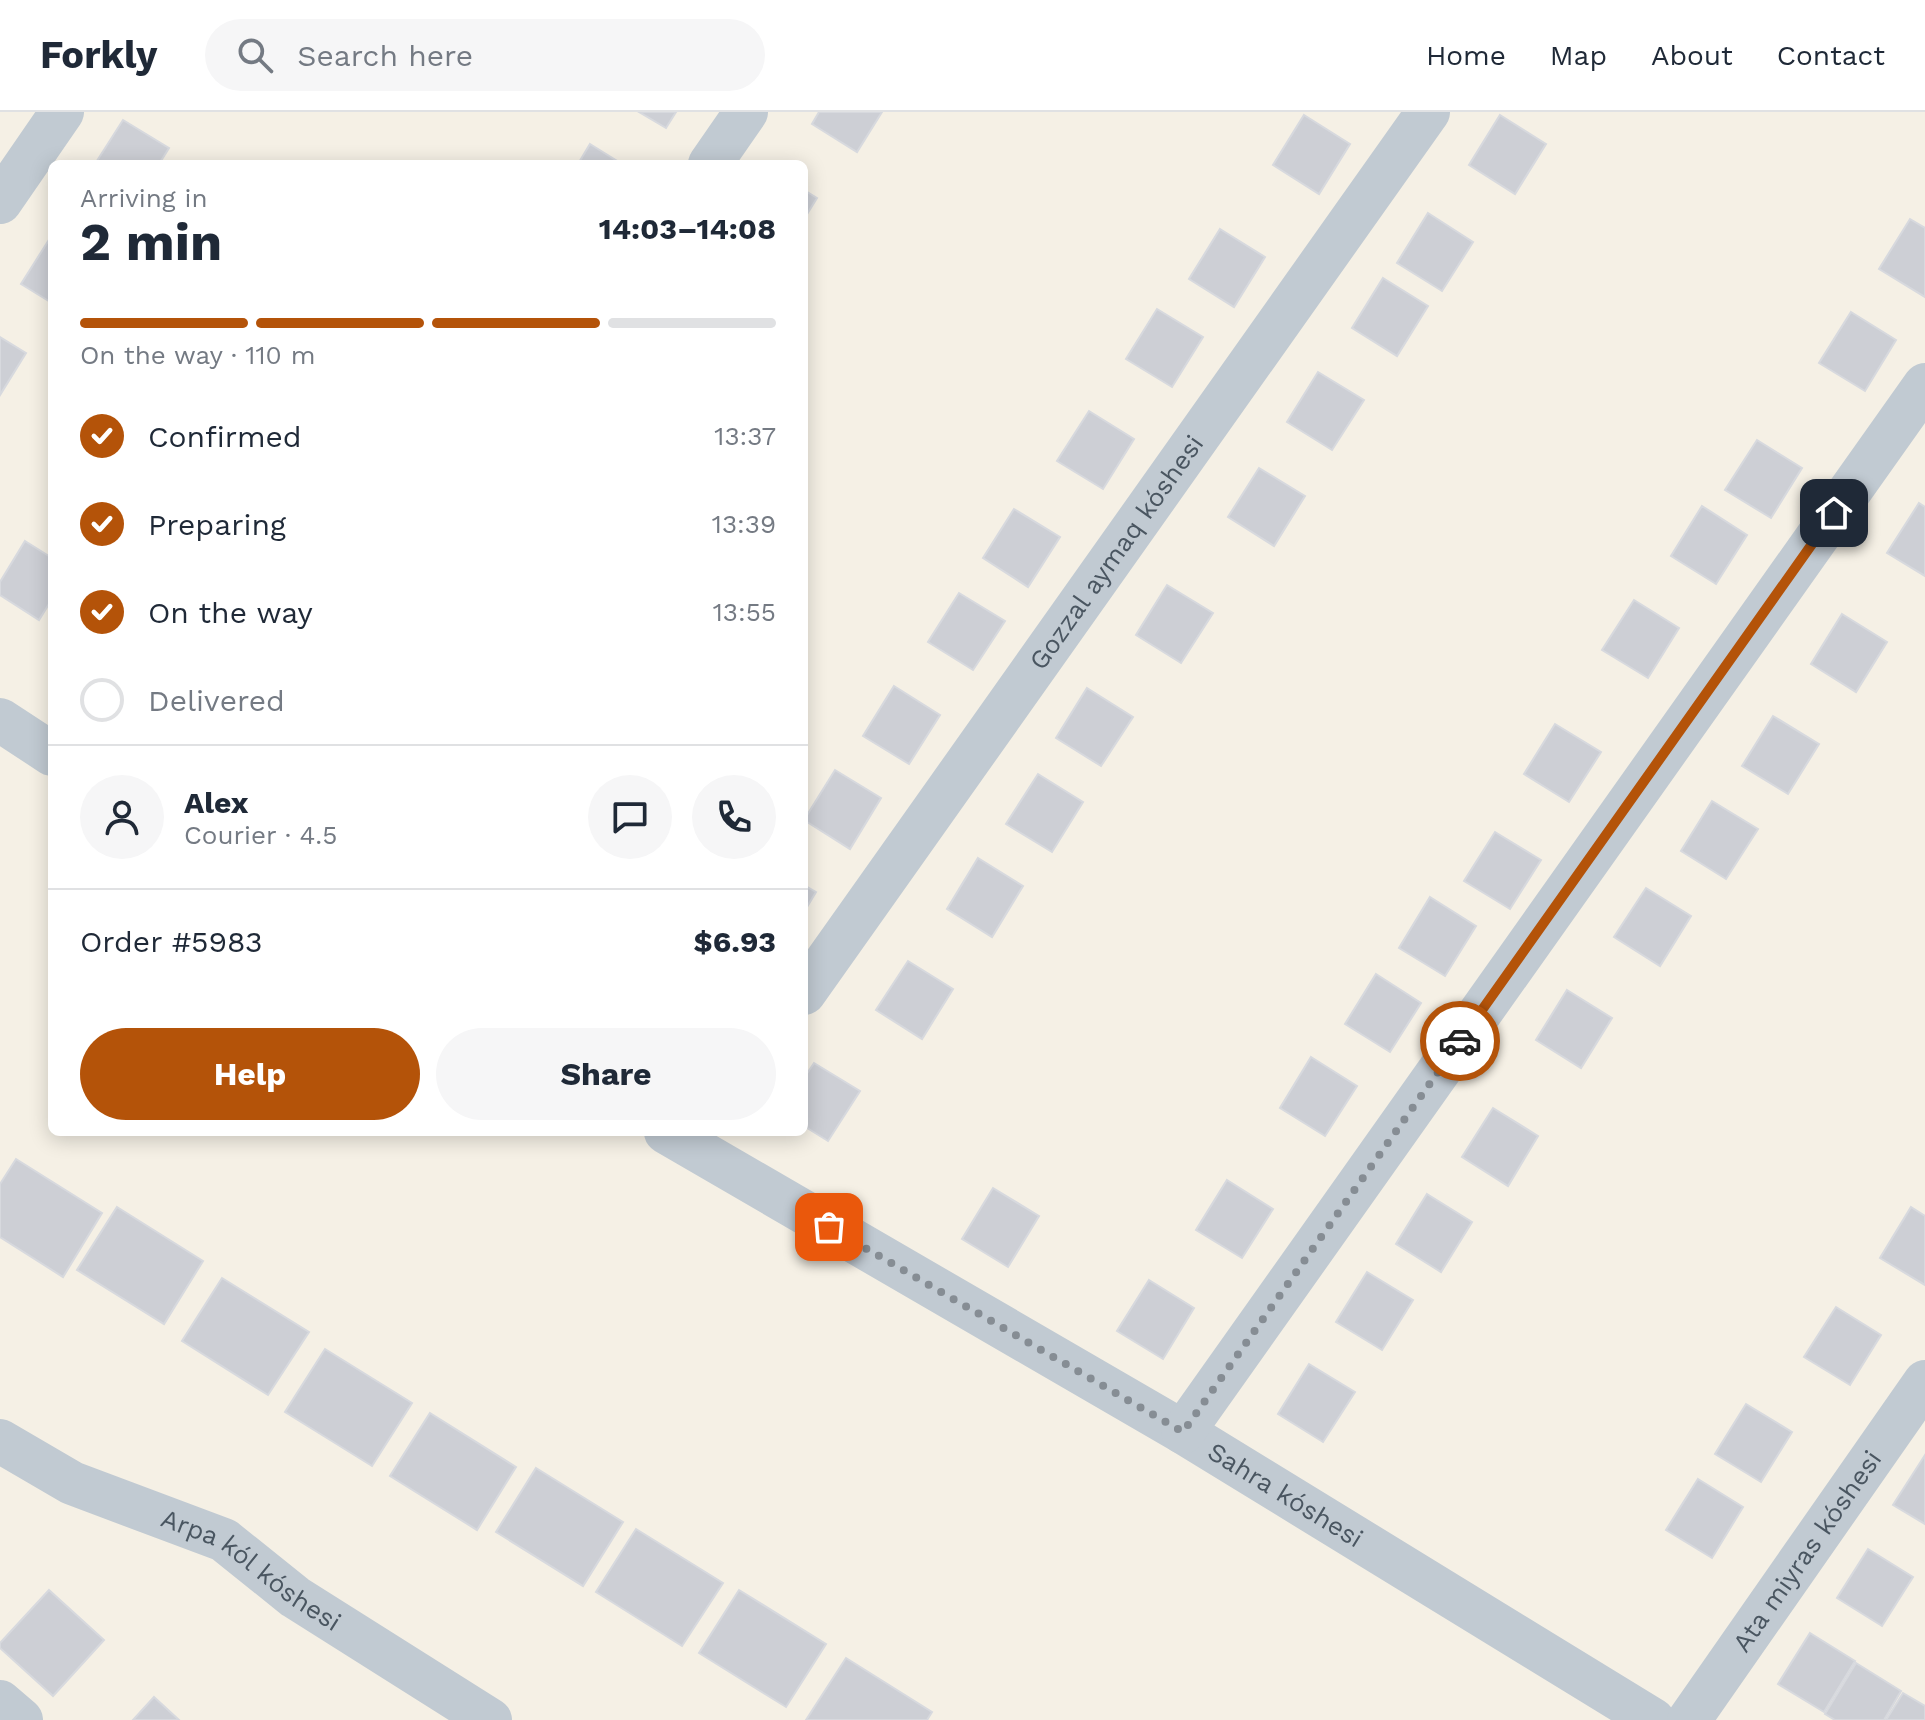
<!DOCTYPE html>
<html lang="en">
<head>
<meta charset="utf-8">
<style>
  body { margin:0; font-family:"Work Sans",sans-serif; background:#f6f6f7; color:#1f2937; height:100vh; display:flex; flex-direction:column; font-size:30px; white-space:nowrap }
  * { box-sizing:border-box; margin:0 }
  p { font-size:26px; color:#747a83 }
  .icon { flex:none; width:44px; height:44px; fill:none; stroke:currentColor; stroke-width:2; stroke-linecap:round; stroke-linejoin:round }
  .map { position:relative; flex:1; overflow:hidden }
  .details { position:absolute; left:48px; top:48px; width:760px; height:976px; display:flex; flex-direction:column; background:#fff; border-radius:12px; box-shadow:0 4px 20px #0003 }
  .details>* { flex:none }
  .pin { position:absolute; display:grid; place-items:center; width:68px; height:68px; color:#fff; margin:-34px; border-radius:16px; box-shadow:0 4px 12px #0006 }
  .courier { position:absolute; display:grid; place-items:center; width:80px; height:80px; margin:-40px; border:6px solid #b45309; border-radius:50%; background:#fff; color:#222; box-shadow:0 2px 10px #0007 }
  .head em { font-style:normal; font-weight:700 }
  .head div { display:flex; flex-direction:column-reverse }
  .head { display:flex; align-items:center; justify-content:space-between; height:136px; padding:0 32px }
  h1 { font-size:52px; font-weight:700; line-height:60px }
  .bar { display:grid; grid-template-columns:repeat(4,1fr); gap:12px 8px; align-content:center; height:96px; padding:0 32px }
  .bar i { height:10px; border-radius:6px; background:#e0e1e3 }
  .bar .on { background:#b45309 }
  .bar p { grid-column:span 4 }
  .line { display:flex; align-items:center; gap:20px; padding:0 32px; border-top:2px solid #e0e1e3 }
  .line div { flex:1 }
  .round { display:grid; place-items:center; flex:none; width:84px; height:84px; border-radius:42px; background:#f6f6f7 }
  ol { padding:0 32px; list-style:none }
  li { display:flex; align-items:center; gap:24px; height:88px }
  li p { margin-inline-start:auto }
  li .icon { padding:8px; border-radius:50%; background:#b45309; color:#fff; stroke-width:4 }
  li:last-child { color:#747a83 }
  li i { width:44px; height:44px; border:4px solid #e0e1e3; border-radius:50% }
  .cta { display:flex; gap:16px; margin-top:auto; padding:16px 32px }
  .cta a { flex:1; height:92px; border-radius:48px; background:#b45309; color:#fff; font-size:32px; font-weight:700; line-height:92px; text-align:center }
  .cta a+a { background:#f6f6f7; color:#1f2937 }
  header { display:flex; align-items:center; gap:48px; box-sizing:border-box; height:112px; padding:0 40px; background:#fff; border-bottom:2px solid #e0e1e3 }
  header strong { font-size:38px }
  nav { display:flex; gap:44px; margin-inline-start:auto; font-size:28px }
  .search { width:560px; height:72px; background:#f6f6f7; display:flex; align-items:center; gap:20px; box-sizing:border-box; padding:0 28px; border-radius:44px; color:#747a83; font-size:30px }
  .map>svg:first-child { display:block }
</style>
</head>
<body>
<header>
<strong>Forkly</strong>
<div class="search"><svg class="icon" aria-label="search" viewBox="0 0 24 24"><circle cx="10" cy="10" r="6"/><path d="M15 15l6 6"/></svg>Search here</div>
<nav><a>Home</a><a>Map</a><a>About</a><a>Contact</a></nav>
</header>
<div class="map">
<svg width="1925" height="1608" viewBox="0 0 1925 1608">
  <rect width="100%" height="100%" fill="#f5f3f3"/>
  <path fill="#f5f0e5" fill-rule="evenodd" d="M0,0H1925V1608H0ZM52,52H804V1020H52Z"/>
  <g fill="#cdcfd5" stroke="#d7d9de" stroke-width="2">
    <polygon points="639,0 676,0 666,16"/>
    <polygon points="819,0 882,0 857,40 812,12"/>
    <polygon points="1304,3 1350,32 1319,82 1273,53"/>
    <polygon points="1500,3 1546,32 1515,82 1469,53"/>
    <polygon points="123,8 169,36 159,52 95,52"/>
    <polygon points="590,32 622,52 578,52"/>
    <polygon points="804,78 817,86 804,107"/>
    <polygon points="1428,101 1473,130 1442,179 1397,151"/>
    <polygon points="1910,107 1925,116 1925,185 1879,157"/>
    <polygon points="1220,117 1265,145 1234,195 1189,167"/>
    <polygon points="52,123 52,191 21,172"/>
    <polygon points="1383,166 1428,194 1397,244 1352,216"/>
    <polygon points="1157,197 1203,225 1172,275 1126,247"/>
    <polygon points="1851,200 1896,228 1865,279 1819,251"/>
    <polygon points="0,225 26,241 0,283"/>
    <polygon points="1318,260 1364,288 1332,338 1287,310"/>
    <polygon points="1089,299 1134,327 1103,377 1057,349"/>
    <polygon points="1757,328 1802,356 1771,406 1725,378"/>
    <polygon points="1259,356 1305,384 1274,434 1228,405"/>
    <polygon points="1919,391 1925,395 1925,464 1887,441"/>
    <polygon points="1702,394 1747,423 1716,472 1671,444"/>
    <polygon points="1014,397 1060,425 1028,475 983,446"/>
    <polygon points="25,429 52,446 52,487 39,508 0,483 0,470"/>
    <polygon points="1167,473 1213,501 1181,551 1136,523"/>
    <polygon points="959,481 1005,509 973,558 928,530"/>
    <polygon points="1634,488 1679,516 1648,566 1602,538"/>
    <polygon points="1842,502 1887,530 1856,580 1811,552"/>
    <polygon points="894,574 940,603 909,652 863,624"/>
    <polygon points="1087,576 1133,605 1101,654 1056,626"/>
    <polygon points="1773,604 1819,632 1788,682 1742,654"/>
    <polygon points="1555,612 1601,640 1569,690 1524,662"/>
    <polygon points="835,658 881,686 850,737 804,708"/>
    <polygon points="1038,662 1083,690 1052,740 1006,712"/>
    <polygon points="1712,689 1758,717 1726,767 1681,739"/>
    <polygon points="1495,720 1541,748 1510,797 1464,769"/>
    <polygon points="978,746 1023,774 992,825 947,797"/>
    <polygon points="804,773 816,780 804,800"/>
    <polygon points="1646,776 1691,804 1660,854 1614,825"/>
    <polygon points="1430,785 1476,814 1445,864 1399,836"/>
    <polygon points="908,849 953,877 922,927 876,898"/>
    <polygon points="1376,862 1421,891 1390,940 1345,912"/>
    <polygon points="1567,878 1612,906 1581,956 1536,928"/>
    <polygon points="1311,945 1357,974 1325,1024 1280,996"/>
    <polygon points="814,951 860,979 828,1029 804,1014 804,966"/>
    <polygon points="1493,996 1538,1024 1508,1074 1462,1045"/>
    <polygon points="16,1047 102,1101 63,1165 0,1125 0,1072"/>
    <polygon points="1227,1068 1273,1097 1242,1146 1196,1118"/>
    <polygon points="993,1076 1039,1104 1008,1155 962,1127"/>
    <polygon points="1427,1082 1472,1110 1441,1160 1396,1132"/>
    <polygon points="117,1095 203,1149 164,1212 77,1158"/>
    <polygon points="1911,1095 1925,1104 1925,1173 1880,1146"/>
    <polygon points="1367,1160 1413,1188 1382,1238 1336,1210"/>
    <polygon points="222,1166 309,1220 268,1283 182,1229"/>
    <polygon points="1149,1168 1194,1196 1163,1247 1117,1219"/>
    <polygon points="1836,1195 1881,1223 1850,1273 1804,1245"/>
    <polygon points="325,1237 412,1291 372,1354 285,1300"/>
    <polygon points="1309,1252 1355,1280 1323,1330 1278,1302"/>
    <polygon points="1746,1292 1792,1320 1761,1370 1715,1342"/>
    <polygon points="430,1301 516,1355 477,1418 390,1364"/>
    <polygon points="1925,1343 1925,1412 1893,1393"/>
    <polygon points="536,1356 623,1410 583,1474 496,1420"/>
    <polygon points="1698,1367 1743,1395 1712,1446 1666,1418"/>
    <polygon points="636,1417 723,1471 682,1534 596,1480"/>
    <polygon points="1868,1437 1913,1465 1882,1514 1837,1486"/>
    <polygon points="49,1478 104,1528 53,1584 0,1536 0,1531"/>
    <polygon points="739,1478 826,1532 786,1595 699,1541"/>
    <polygon points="1810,1521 1855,1549 1824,1600 1778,1572"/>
    <polygon points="846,1546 932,1600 927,1608 806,1608"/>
    <polygon points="1856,1551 1901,1579 1884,1608 1835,1608 1825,1602"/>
    <polygon points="1903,1581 1925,1594 1925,1608 1886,1608"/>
    <polygon points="154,1585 179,1608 133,1608"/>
  </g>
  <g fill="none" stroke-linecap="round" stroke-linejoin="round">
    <g stroke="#c1cad2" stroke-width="44">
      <polyline points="710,52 746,0"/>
      <polyline points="0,90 62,0"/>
      <polyline points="0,608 52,642"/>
      <path id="s1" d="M804,881L1428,0"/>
      <path id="s2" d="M666,1020L1183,1320L1653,1608"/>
      <polyline points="1183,1320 1925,273"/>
      <path id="s3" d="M0,1329L72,1371L224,1428L295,1485L490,1608"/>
      <polyline points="0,1590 21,1608"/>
      <path id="s4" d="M1689,1608L1925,1270"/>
    </g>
  </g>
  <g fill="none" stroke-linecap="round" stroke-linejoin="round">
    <polyline stroke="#868d94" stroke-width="8" stroke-dasharray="0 14.4" points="829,1115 1183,1320 1460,929"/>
    <polyline stroke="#b45309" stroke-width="10" points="1460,929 1834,401"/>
  </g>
  <g text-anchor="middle" stroke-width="7" stroke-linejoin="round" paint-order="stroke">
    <g font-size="26" fill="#4a5661" stroke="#fff">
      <text dy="9" stroke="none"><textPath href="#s1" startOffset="540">Gozzal aymaq kóshesi</textPath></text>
      <text dy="9" stroke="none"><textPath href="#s2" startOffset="718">Sahra kóshesi</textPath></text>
      <text dy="9" stroke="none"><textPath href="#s4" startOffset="206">Ata miyras kóshesi</textPath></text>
      <text dy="9" stroke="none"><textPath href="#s3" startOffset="284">Arpa kól kóshesi</textPath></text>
    </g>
  </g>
</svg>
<div class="pin" style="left:829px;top:1115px;background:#ea580c"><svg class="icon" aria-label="bag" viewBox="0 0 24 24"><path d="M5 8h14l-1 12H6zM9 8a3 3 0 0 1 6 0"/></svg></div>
<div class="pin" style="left:1834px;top:401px;background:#1f2937"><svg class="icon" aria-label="home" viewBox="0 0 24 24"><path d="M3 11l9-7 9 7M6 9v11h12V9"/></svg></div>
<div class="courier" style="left:1460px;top:929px"><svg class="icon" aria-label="car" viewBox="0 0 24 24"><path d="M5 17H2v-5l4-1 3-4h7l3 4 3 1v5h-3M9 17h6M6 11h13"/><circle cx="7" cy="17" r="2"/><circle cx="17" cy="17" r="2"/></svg></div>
<section class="details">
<div class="head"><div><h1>2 min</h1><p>Arriving in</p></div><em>14:03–14:08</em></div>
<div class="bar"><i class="on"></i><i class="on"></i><i class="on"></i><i></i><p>On the way · 110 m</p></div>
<ol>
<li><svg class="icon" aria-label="check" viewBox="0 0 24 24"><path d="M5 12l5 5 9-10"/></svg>Confirmed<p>13:37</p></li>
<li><svg class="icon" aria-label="check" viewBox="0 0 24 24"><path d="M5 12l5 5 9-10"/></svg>Preparing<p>13:39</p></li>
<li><svg class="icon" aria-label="check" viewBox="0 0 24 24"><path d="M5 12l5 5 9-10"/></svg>On the way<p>13:55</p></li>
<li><i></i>Delivered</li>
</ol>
<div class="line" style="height:144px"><a class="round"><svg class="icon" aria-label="person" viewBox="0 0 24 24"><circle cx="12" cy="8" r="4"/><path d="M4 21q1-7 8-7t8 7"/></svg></a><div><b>Alex</b><p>Courier · 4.5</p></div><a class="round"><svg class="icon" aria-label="chat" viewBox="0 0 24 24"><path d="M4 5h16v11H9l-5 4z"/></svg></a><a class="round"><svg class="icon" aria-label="phone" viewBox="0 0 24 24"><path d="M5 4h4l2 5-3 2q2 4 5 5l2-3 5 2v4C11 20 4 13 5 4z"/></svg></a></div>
<div class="line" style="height:104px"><div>Order #5983</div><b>$6.93</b></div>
<div class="cta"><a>Help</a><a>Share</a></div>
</section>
</div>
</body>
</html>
